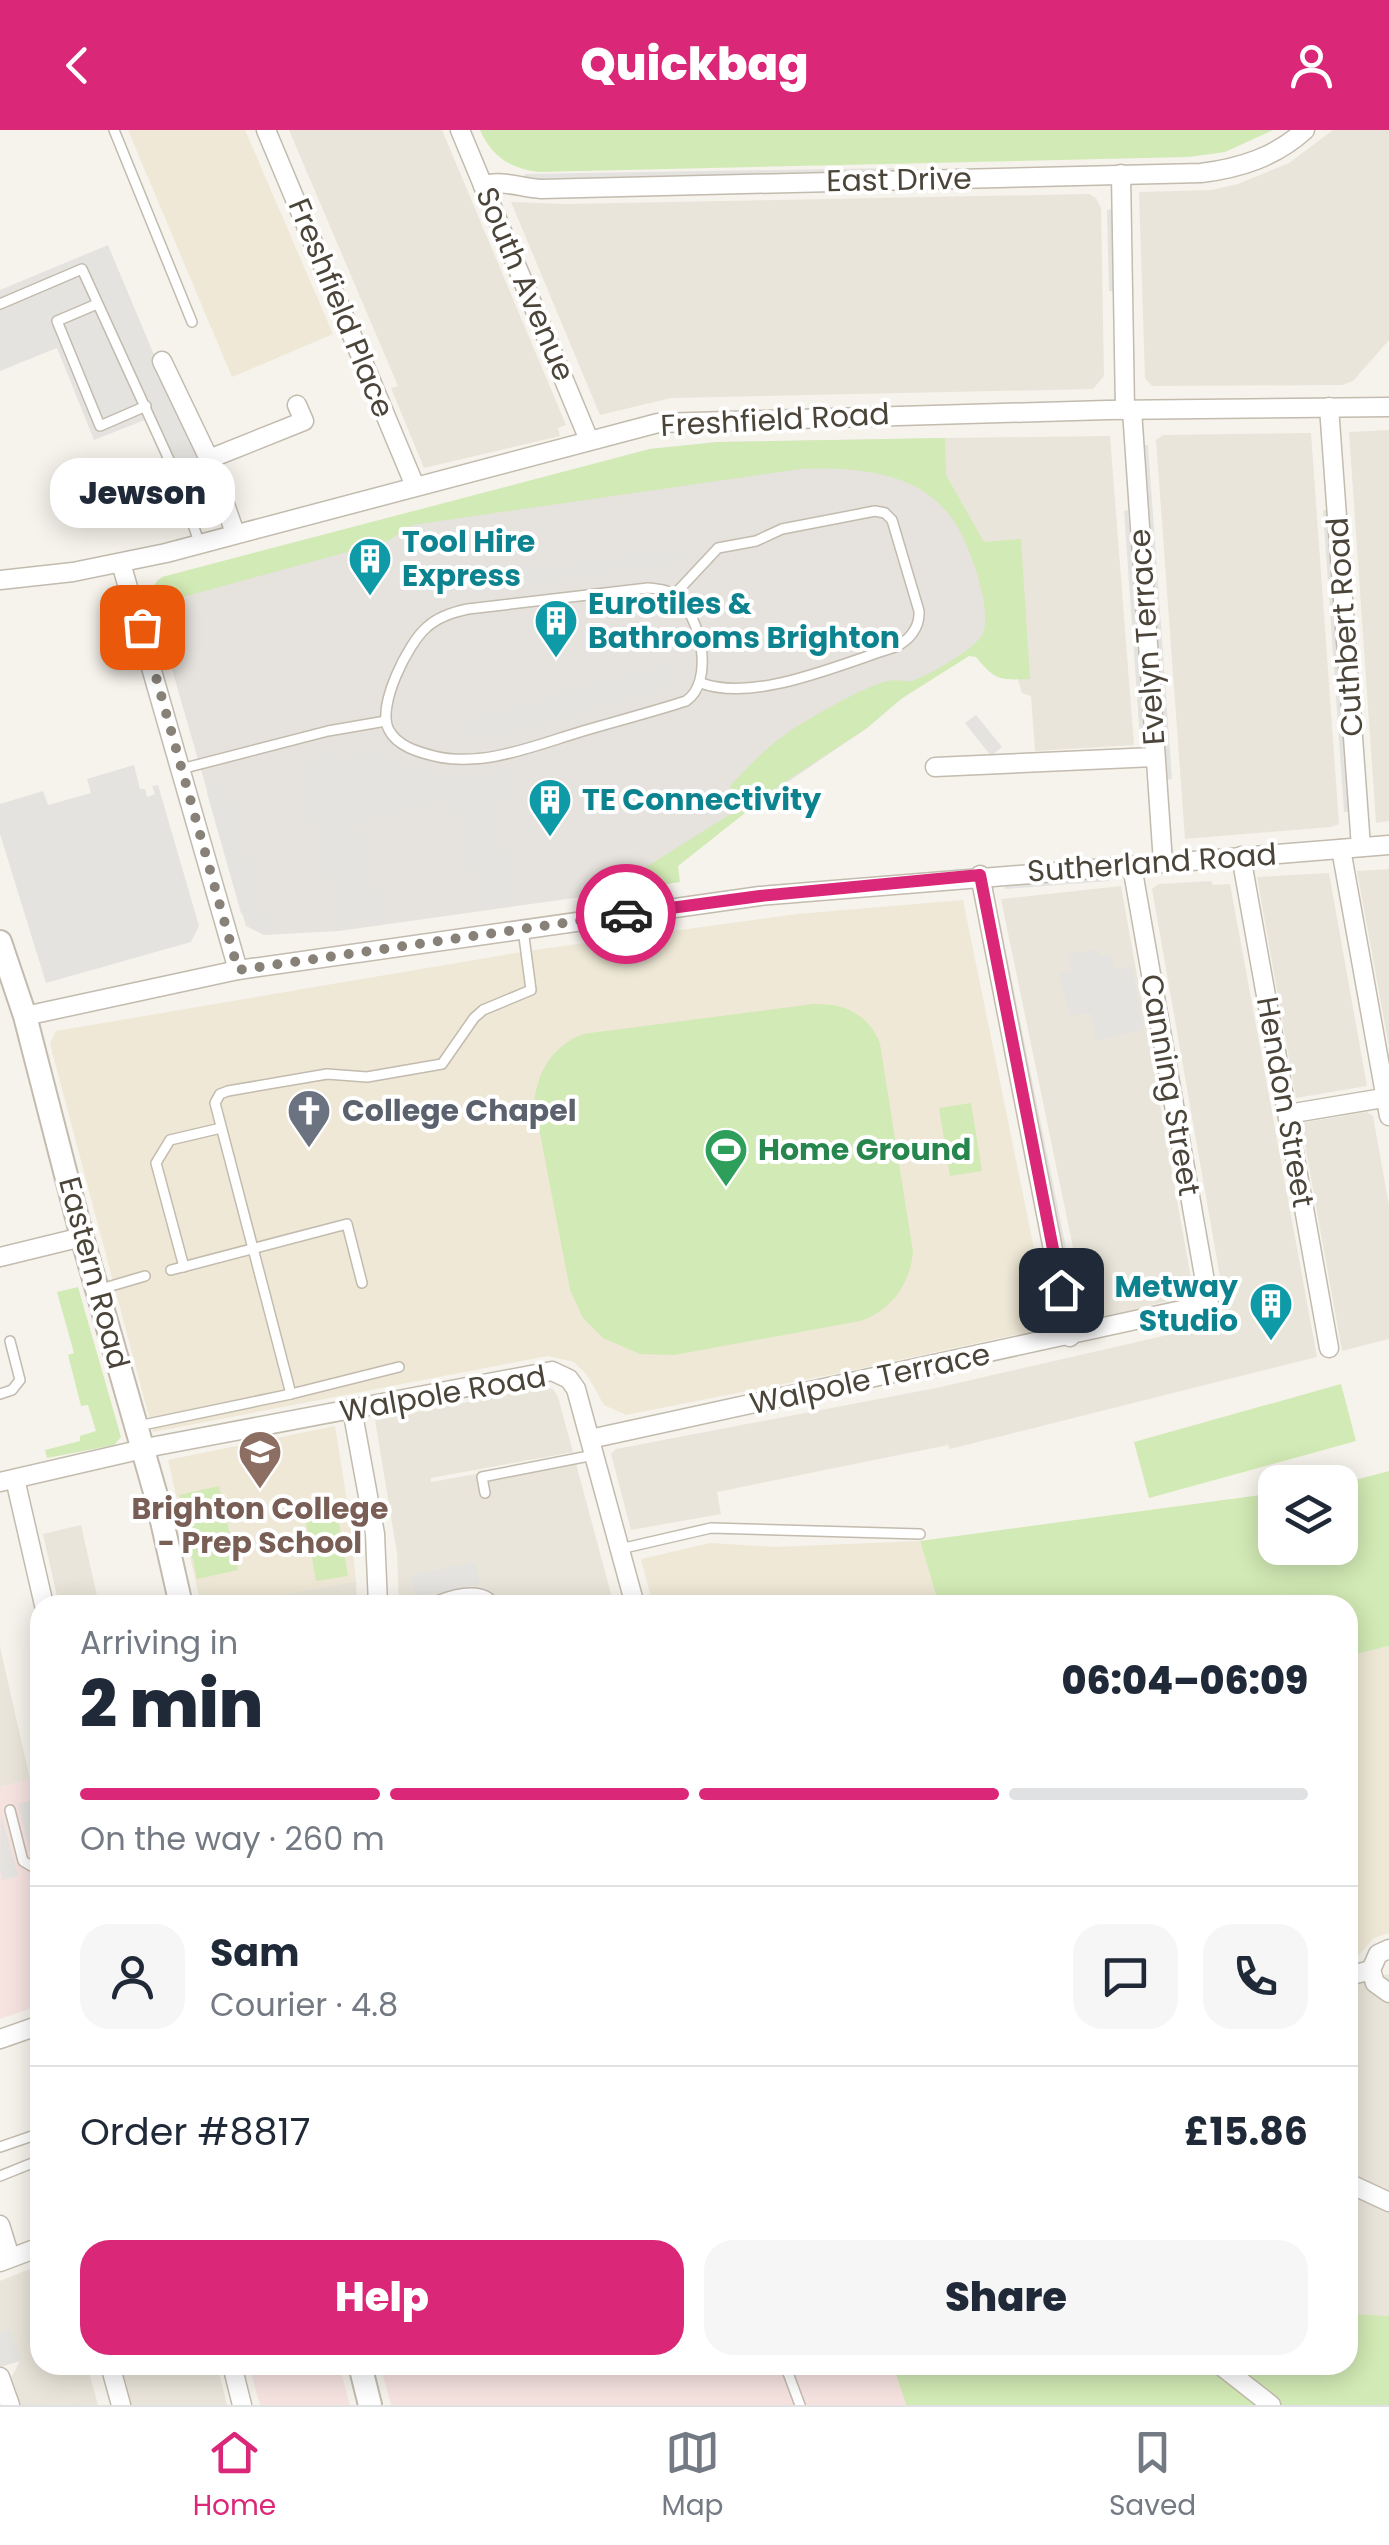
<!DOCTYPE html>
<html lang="en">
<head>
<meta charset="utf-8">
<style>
  body { margin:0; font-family:Poppins,sans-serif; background:#f6f6f7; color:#1f2937; height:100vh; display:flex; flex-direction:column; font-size:38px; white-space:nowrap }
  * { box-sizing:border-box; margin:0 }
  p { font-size:32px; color:#747a83 }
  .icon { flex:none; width:55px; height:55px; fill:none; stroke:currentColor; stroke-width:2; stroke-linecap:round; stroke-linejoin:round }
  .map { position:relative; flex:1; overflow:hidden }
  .sheet { position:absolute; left:30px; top:1465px; width:1328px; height:780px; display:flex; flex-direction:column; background:#fff; border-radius:30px; box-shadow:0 5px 25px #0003 }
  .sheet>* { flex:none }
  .tools { position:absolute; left:1258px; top:1335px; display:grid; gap:20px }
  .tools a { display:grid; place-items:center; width:100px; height:100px; border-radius:20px; background:#fff; box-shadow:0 5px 25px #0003; font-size:50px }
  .pin { position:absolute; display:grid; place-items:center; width:85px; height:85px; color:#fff; margin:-42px; border-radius:20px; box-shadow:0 5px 15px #0006 }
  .courier { position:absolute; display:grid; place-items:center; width:100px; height:100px; margin:-50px; border:8px solid #db2777; border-radius:50%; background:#fff; color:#222; box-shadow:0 2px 12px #0007 }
  .bubble { position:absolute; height:70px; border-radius:30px; background:#fff; box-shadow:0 5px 25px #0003; font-size:32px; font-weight:800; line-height:70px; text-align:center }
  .summary em { font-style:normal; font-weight:800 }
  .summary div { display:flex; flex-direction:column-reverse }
  .summary { display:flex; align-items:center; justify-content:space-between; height:170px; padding:0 50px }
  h1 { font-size:65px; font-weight:800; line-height:75px }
  .bar { display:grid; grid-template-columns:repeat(4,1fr); gap:15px 10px; align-content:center; height:120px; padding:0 50px }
  .bar i { height:12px; border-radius:8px; background:#e0e1e3 }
  .bar .selected { background:#db2777 }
  .bar p { grid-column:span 4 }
  .line { display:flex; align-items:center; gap:25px; padding:0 50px; border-top:2px solid #e0e1e3 }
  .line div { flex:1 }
  .round { display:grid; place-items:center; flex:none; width:105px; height:105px; border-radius:30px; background:#f6f6f7 }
  .action { display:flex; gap:20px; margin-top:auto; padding:20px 50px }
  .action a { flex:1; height:115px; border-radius:30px; background:#db2777; color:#fff; font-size:40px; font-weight:800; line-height:115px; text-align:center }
  .action a+a { background:#f6f6f7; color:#1f2937 }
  header { display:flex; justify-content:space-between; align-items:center; height:130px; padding:0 50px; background:#db2777; color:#fff; font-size:45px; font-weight:800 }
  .tab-bar { display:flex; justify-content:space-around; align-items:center; height:140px; border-top:2px solid #e0e1e3; background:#fff; font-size:28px; color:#747a83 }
  .tab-bar a { display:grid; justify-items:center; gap:5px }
  .tab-bar .selected { color:#db2777 }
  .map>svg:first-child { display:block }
</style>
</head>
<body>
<header><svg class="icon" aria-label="back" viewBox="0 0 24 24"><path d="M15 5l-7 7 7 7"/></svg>Quickbag<svg class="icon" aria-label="person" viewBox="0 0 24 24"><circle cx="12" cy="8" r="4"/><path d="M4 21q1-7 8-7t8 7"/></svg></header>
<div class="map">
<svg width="1389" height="2275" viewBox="0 0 1389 2275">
  <rect width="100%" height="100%" fill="#f6f3ec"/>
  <g fill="#eae5da">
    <polygon points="289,0 442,0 566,295 558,298 560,306 424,338 391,258 398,256"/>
    <polygon points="1333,0 1389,0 1389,210 1353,251 1342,255 1152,256 1145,248 1139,62 1212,60 1238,54 1289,33"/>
    <polygon points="1089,64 1096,68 1101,78 1104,246 1093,259 671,268 600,285 511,72 564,74"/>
    <polygon points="1389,300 1389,691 1376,693 1349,302"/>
    <polygon points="1311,303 1339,694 1331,697 1185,709 1156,310 1163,305"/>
    <polygon points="1110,306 1134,615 1035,621 1031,566 1022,563 966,380 946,345 945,308"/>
    <polygon points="1389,739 1389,917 1357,741"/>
    <polygon points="1329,743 1367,956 1296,968 1257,747"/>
    <polygon points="1211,751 1213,755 1230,754 1317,1227 950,1319 948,1315 717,1362 721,1384 631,1400 611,1324 616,1319 936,1258 1224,1192 1226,1181 1152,759 1158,754"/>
    <polygon points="1121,756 1194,1165 1088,1190 1001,769"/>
    <polygon points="1367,982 1373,986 1389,1076 1389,1209 1342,1221 1301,993"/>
    <polygon points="545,1257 553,1259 558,1267 573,1322 431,1348 431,1352 574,1326 614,1475 399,1475 397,1423 375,1290"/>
    <polygon points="81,1395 99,1475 59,1475 43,1404"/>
    <polygon points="356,1451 357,1475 282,1475 280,1465"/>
    <polygon points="0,1517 30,1649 0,1657"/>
    <polygon points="1389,1844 1389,2275 1348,2235 1348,1855"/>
    <polygon points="40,2135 40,2235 87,2235 98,2275 17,2275 11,2248 20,2231 0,2237 0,2151"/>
    <polygon points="118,2235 217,2235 227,2275 129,2275"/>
  </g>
  <polygon fill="#e6e2dd" points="945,308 946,345 966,380 994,491 978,516 901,569 867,598 760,671 603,764 339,801 264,805 246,796 152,470 157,450 650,319 718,312"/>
  <g fill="#efe8d6">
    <polygon points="128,0 245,0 333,204 232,247"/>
    <polygon points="963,770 1050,1197 844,1242 626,1285 604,1275 587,1245 574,1232 548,1226 153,1302 50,914 56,901 527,821 797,784"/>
    <polygon points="335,1296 350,1390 356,1451 281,1465 282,1475 201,1475 168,1330"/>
    <polygon points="920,1411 939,1475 653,1475 641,1429 710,1413 775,1417"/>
    <polygon points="1389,1516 1389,1803 1374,1808 1358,1826 1348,1831 1348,1526"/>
  </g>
  <g fill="#f6e3e0">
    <polygon points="30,1649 40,1689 40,1875 0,1889 0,1657"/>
    <polygon points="249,2235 339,2235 350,2275 260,2275"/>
    <polygon points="380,2235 893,2235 906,2275 391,2275"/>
  </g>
  <g fill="#d2eab5">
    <path d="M480,0H1273L1225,22L1189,27L538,42C510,38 492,27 480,0Z"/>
    <path d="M945,308L946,345L984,412L1021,409L1030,549C999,550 996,551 976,527L969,526L901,569L867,598L783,653L678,736L680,752L603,764L737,680L730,656C753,631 776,608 806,591C828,578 864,557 888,551C896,549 904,552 911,551C926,547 975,519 982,505C994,482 970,417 957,396C924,341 858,337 800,339L412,395L388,411L172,470L155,473L152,470L153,456L162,447L650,319L718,312Z"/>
    <path d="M813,874C844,873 869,884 880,914L913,1122C910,1154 891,1181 860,1191L674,1225L640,1224L603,1208L583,1188L570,1160L534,972C538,940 552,917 583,904Z"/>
    <polygon points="971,973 982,1041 950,1046 939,978"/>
    <polygon points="78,1157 121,1307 114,1315 47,1328 45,1320 80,1311 80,1306 96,1301 88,1275 81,1276 68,1225 74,1223 57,1162"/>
    <polygon points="1341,1254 1356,1311 1149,1368 1134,1312"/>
    <polygon points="1389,1341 1389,1516 1348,1526 1348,1475 939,1475 920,1411 1275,1363 1275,1418 1340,1418 1340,1354"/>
    <polygon points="219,1356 238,1440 197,1449 179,1365"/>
    <polygon points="337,1381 348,1446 316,1451 305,1387"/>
    <polygon points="1348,2184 1389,2186 1389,2275 906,2275 893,2235 1348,2235"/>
  </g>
  <g fill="#e5e3e0">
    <polygon points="894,38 894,44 524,49 525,44"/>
    <polygon points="1113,79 1116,161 1109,161 1107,80"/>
    <polygon points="108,115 221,385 200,391 155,286 94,310 57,218 0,241 0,160"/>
    <polygon points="1142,315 1148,315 1172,649 1166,650"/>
    <polygon points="1128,380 1145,609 1140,609 1124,381"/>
    <polygon points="1323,380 1329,380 1350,682 1344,682"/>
    <polygon points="683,416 685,433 422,471 420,453"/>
    <polygon points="674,531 677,541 673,548 663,559 653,564 491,609 459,612 453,591"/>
    <polygon points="976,585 1002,617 991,626 965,593"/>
    <polygon points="336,616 346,616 342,627 359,625 363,619 440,644 469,645 513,637 521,664 493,672 521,769 480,781 448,669 360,694 387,791 338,798 292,640 309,634 312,624 309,620"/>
    <polygon points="134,635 140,659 145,659 147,667 155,664 152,656 158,655 199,796 191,812 46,853 0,704 0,674 43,661 48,675 91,663 87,649"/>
    <polygon points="230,650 273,804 257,799 241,783 207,663 211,655"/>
    <polygon points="1108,746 1109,751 1005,759 1004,753"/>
    <polygon points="999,787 1077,1172 1073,1173 995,788"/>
    <polygon points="1098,819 1099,826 1111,824 1114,839 1132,836 1144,900 1096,911 1091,883 1070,886 1059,843 1071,841 1068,824"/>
    <polygon points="475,1432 480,1454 416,1467 411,1445"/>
    <polygon points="33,1670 40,1700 40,1727 32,1729 18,1674"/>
    <polygon points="1,1684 18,1746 3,1750 0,1740"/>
    <polygon points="10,2199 21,2230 0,2237 0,2202"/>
  </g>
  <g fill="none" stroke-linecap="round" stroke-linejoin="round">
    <defs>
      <g id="service">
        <polyline points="114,0 192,192"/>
        <polyline points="0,174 82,139 176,345 199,412"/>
        <polyline points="97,174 57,191 100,296 146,276"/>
        <path d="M648,458C659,459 670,460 678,468C702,490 714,552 686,571C652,582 617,591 583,601C536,615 483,638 434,626C418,622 397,616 389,600C376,577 408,513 427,497C438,487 453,482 468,479Z"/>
        <path d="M674,465L718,418L756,411L782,399L875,381L885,383L892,390L919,481C920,497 910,510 895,517C840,534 755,573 701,553"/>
        <polyline points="181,639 328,601 386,591"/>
        <polyline points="184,1137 156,1033 170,1010 221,998"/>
        <polyline points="171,1140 347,1094 362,1153"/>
        <polyline points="101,1159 145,1146"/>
        <polyline points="0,1264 12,1260 20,1250 10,1211"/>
        <polyline points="291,1264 215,973 220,964 228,961 327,944 367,947 442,934 474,888 483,880 531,860 523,799"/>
        <polyline points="138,1296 291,1264 399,1237"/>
        <polyline points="485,1363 482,1347 594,1325"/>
        <polyline points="620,1419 711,1398 920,1404"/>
        <path d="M428,1475C446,1466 483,1453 495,1475"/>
        <polyline points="10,1680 23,1731 40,1741"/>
        <polyline points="0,2017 35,2005"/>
        <polyline points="0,2046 40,2030"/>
        <polyline points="785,2235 800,2275"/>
      </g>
      <g id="minor">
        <polyline points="266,0 415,356"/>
        <polyline points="460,0 589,310"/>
        <polyline points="1121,44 1125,280"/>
        <path d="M483,56C501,49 522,58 541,59L1201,43C1241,38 1275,27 1305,0"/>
        <polyline points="162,231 209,329 235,403"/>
        <polyline points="1329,277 1361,717"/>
        <polyline points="1132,280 1163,733"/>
        <polyline points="209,329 304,291 297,275"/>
        <polyline points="121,433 238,840"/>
        <polyline points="0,450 73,442 166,423 658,293 1107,280 1389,277"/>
        <polyline points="935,637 1154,627"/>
        <polyline points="1341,719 1389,986"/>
        <polyline points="1241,726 1329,1218"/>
        <polyline points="980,745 1070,1207"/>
        <polyline points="25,886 238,840 760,766 1389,715"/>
        <polyline points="1288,984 1389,967"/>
        <polyline points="0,1127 82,1107"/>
        <polyline points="352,1279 375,1404 378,1475"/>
        <polyline points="590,1309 1209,1174 1132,736"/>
        <polyline points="15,1349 44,1475"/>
        <polyline points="0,1352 156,1316 552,1241 569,1249 576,1259 635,1475"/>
        <polyline points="1389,1819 1378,1824 1371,1840 1375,1853 1389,1863"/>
        <polyline points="1348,1846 1371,1840"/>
        <polyline points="0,1909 40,1895"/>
        <polyline points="1348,2053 1389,2072"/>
        <polyline points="0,2095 10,2127"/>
        <polyline points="0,2132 40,2117"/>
        <polyline points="110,2235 121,2275"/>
        <polyline points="232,2235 242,2275"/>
        <polyline points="1220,2235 1271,2275"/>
        <polyline points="0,2247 10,2275"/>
      </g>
      <g id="tertiary">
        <polyline points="0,812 25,886 82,1107 157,1369 181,1475"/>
        <polyline points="360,2235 370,2275"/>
      </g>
    </defs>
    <use href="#service" stroke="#c2bbae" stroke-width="12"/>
    <use href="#minor" stroke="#c2bbae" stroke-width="21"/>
    <use href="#tertiary" stroke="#c2bbae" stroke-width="26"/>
    <use href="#service" stroke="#fff" stroke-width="9"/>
    <use href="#minor" stroke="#fff" stroke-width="18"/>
    <use href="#tertiary" stroke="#fff" stroke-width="22"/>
  </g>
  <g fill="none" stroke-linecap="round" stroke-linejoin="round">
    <polyline stroke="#878178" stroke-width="10" stroke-dasharray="0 18" points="142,497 238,840 626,784"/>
    <polyline stroke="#db2777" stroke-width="12" points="626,784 760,766 980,745 1061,1160"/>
  </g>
  <defs>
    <symbol id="building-pin" viewBox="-11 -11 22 30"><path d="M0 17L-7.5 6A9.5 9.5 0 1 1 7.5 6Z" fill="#0f9aa8" stroke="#fff"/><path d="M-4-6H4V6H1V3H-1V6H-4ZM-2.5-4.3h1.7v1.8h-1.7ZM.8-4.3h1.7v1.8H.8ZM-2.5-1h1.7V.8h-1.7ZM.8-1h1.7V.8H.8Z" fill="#fff"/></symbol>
    <symbol id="church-pin" viewBox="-11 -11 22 30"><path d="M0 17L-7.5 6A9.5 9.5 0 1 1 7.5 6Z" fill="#6b7280" stroke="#fff"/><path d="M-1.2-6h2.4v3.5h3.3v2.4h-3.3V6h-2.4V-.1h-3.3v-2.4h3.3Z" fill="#fff"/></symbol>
    <symbol id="stadium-pin" viewBox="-11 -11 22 30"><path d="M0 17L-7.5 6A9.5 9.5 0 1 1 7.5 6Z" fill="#2e9e5b" stroke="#fff"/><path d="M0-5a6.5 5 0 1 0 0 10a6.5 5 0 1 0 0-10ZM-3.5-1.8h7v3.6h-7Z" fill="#fff"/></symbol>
    <symbol id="school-pin" viewBox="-11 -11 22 30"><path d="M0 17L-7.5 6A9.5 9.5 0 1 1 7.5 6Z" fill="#8d6e63" stroke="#fff"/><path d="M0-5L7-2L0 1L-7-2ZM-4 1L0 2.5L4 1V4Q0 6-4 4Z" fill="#fff"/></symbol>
  </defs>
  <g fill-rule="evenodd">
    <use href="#building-pin" x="345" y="404" width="50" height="68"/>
    <use href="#building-pin" x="531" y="466" width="50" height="68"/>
    <use href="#building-pin" x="525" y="645" width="50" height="68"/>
    <use href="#church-pin" x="284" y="956" width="50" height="68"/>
    <use href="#stadium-pin" x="701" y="995" width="50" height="68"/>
    <use href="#building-pin" x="1246" y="1149" width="50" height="68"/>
    <use href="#school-pin" x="235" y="1297" width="50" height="68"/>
  </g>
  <g text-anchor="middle" stroke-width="8" stroke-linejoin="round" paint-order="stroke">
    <g font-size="30" fill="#4b4439" stroke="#fff">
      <text transform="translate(899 50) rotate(-1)" y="10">East Drive</text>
      <text transform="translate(525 154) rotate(67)" y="10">South Avenue</text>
      <text transform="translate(341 178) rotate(68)" y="10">Freshfield Place</text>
      <text transform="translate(775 290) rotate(-3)" y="10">Freshfield Road</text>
      <text transform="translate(1345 497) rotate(-94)" y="10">Cuthbert Road</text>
      <text transform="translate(1147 507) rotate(-94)" y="10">Evelyn Terrace</text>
      <text transform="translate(1152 733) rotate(-4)" y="10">Sutherland Road</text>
      <text transform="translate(1170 955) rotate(80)" y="10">Canning Street</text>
      <text transform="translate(1285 972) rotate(80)" y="10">Hendon Street</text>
      <text transform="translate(94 1143) rotate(75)" y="10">Eastern Road</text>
      <text transform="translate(870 1249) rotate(-12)" y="10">Walpole Terrace</text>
      <text transform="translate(443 1264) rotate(-10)" y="10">Walpole Road</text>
    </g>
    <g font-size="30" font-weight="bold" fill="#0d838f" stroke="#fff" text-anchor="start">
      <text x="402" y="422">Tool Hire<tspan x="402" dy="34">Express</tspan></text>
      <text x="588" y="484">Eurotiles &amp;<tspan x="588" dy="34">Bathrooms Brighton</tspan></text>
      <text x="582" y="680">TE Connectivity</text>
      <text x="1238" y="1167" text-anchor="end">Metway<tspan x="1238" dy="34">Studio</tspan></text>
    </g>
    <g font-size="30" font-weight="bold" fill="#5b616d" stroke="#fff" text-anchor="start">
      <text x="342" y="991">College Chapel</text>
    </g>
    <g font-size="30" font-weight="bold" fill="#27864d" stroke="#fff" text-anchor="start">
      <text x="758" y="1030">Home Ground</text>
    </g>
    <g font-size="30" font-weight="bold" fill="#785e54" stroke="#fff">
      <text x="260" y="1389">Brighton College<tspan x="260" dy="34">- Prep School</tspan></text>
    </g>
  </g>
</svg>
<div class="tools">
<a><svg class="icon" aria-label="layers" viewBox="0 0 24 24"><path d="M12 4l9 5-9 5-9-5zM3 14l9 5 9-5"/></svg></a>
</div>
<div class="pin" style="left:142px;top:497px;background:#ea580c"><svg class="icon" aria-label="bag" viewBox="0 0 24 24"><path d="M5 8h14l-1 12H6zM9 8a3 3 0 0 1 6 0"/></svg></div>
<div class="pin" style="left:1061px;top:1160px;background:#1f2937"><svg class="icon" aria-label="home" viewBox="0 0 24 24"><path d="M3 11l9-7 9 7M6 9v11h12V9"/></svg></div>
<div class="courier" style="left:626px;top:784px"><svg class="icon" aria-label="car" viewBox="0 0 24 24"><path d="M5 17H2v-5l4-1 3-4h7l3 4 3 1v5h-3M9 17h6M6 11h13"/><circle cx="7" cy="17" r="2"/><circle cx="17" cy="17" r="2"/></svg></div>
<div class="bubble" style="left:50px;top:328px;width:185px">Jewson</div>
<section class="sheet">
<div class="summary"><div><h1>2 min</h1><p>Arriving in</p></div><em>06:04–06:09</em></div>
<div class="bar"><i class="selected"></i><i class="selected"></i><i class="selected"></i><i></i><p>On the way · 260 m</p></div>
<div class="line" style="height:180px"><a class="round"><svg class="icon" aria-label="person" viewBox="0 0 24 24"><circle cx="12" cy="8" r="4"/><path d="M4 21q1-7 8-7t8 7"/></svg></a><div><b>Sam</b><p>Courier · 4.8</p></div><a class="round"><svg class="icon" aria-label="chat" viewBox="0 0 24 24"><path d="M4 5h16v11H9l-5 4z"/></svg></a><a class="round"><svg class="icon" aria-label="phone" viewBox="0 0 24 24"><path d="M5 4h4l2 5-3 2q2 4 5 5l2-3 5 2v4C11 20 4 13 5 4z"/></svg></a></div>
<div class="line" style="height:130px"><div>Order #8817</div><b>£15.86</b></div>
<div class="action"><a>Help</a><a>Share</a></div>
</section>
</div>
<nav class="tab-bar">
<a class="selected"><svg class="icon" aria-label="home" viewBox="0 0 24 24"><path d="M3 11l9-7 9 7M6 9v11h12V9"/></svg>Home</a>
<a><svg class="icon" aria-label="map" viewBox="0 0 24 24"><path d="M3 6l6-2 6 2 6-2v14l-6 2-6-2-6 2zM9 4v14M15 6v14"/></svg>Map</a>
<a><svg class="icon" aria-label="saved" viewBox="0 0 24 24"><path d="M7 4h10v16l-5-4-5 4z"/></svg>Saved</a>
</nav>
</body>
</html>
